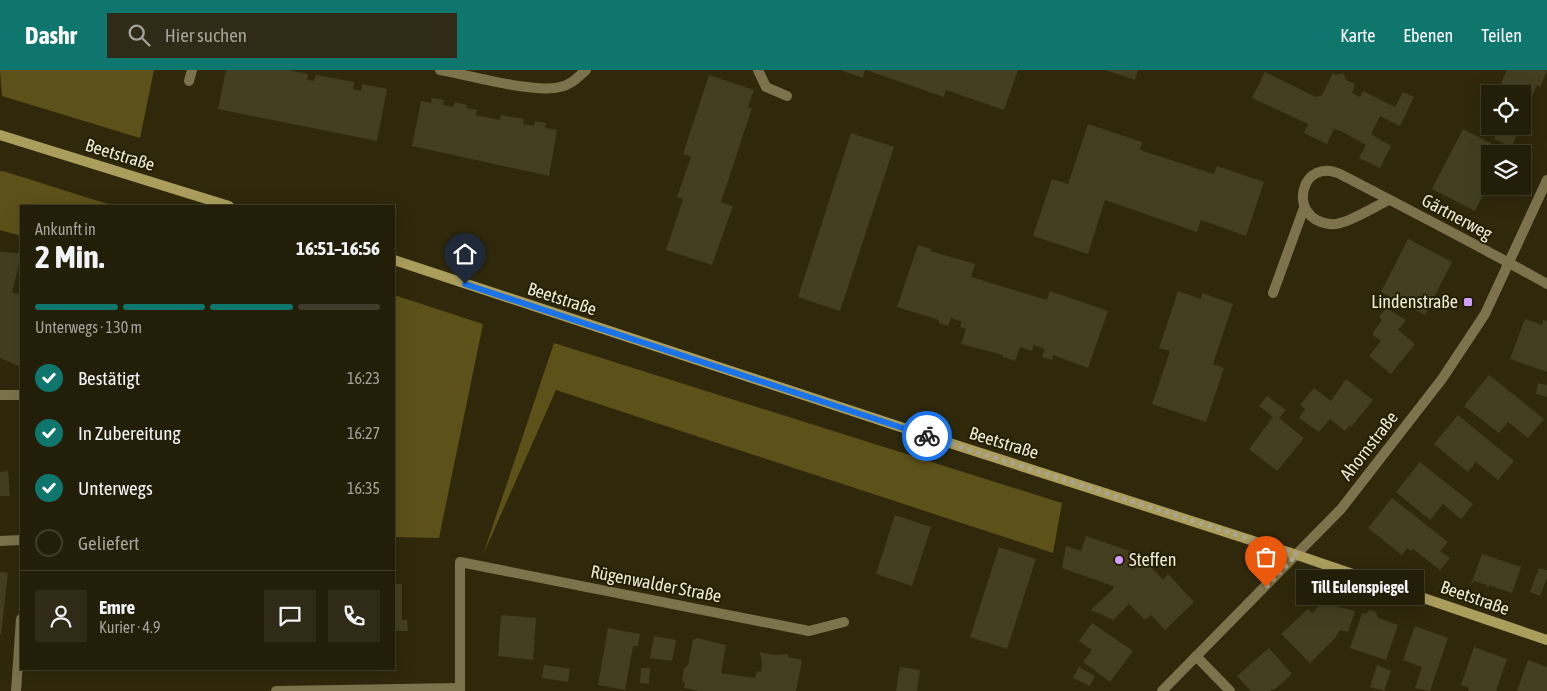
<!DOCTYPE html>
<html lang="de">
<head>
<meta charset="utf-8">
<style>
  body { margin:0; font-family:"Asap Condensed",sans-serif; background:#2f2b16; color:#f1f3f6; height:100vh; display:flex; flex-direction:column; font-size:19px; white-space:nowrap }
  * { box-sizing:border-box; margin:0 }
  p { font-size:16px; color:#a3a29c }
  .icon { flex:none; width:28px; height:28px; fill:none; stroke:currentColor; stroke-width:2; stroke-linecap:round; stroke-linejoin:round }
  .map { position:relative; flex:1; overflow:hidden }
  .sheet { position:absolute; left:20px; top:135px; width:375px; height:465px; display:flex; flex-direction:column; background:#231e08; border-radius:0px; box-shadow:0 5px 20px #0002,0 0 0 1px #403c29 }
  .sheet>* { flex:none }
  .controls { position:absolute; left:1481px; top:15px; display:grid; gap:10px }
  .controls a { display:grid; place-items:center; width:50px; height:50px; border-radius:0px; background:#231e08; box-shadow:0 5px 20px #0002,0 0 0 1px #403c29; font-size:25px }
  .pin { position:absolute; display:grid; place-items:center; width:42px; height:42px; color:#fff; margin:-51px -21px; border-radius:50% 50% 50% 0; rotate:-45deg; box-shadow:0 0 5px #0007 }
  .pin .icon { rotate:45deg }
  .courier { position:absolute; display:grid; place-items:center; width:50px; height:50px; margin:-25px; border:4px solid #1a73e8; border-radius:50%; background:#fff; color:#222; box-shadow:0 1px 6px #0007 }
  .bubble { position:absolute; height:35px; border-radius:0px; background:#231e08; box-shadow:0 5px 20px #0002,0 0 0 1px #403c29; font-size:16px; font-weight:700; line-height:35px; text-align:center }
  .overview em { font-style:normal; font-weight:700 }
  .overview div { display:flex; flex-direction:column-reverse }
  .overview { display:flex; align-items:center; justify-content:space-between; height:85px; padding:0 15px }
  h1 { font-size:32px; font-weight:700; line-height:38px }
  .bar { display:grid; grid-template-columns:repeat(4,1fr); gap:8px 5px; align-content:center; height:60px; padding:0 15px }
  .bar i { height:6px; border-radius:4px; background:#403c29 }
  .bar .current { background:#0f766e }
  .bar p { grid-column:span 4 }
  .line { display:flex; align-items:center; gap:12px; padding:0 15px; border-top:1px solid #403c29 }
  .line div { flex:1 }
  .round { display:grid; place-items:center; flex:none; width:52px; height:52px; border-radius:0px; background:#2f2b16 }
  ol { padding:0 15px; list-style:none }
  li { display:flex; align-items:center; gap:15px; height:55px }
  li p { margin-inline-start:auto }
  li .icon { padding:5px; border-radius:50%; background:#0f766e; color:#fff; stroke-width:4 }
  li:last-child { color:#a3a29c }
  li i { width:28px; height:28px; border:2px solid #403c29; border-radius:50% }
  header { display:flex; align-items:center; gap:30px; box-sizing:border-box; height:70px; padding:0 25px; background:#0f766e; color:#fff }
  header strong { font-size:24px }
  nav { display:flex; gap:28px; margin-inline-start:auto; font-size:18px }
  .search { width:350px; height:45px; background:#2f2b16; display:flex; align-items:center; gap:12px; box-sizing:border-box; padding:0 18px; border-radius:0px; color:#a3a29c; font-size:19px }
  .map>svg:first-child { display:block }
</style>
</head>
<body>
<header>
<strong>Dashr</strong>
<div class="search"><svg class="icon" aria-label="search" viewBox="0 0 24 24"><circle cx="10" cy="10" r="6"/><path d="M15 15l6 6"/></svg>Hier suchen</div>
<nav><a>Karte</a><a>Ebenen</a><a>Teilen</a></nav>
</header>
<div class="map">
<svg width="1547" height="621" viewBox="0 0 1547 621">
  <rect width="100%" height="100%" fill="#2f280b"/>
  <g fill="#5c5119">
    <polygon points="0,0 154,0 140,68 2,26"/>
    <polygon points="0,101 3,101 114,136 21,136 21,166 0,160"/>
    <polygon points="394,225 483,254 439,468 394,467"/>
    <polygon points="554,273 1062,433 1053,483 556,320 483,485"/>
  </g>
  <g fill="#443e21">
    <polygon points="226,0 288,0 308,4 307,10 314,11 316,5 354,12 353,19 361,21 362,14 387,19 377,71 218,39"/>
    <polygon points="840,0 865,0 863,8"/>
    <polygon points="866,0 1018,0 1004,40 946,20 944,27"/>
    <polygon points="1105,0 1138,0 1135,10"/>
    <polygon points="1507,0 1547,0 1547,1 1540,17 1537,15 1532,26 1501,13"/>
    <polygon points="1265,2 1316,27 1322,25 1333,3 1336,5 1343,3 1346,10 1355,14 1352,23 1360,27 1363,21 1395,37 1403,22 1414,27 1400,56 1380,46 1371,64 1391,76 1380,98 1359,88 1366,75 1343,62 1334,59 1327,74 1304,63 1308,54 1252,28"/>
    <polygon points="709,5 754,20 748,37 752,38 721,132 733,136 712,195 666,180 683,129 677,127 691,87 683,84"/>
    <polygon points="432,28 444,30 443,35 453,37 455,32 467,35 466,38 477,40 476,45 500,50 501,45 512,47 524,49 523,54 534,56 535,51 546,53 545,58 557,60 549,106 412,76 421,31 431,33"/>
    <polygon points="1522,49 1531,53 1527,62 1519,59 1512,77 1494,69 1499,56 1522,56"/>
    <polygon points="1088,54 1142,72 1140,80 1214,104 1217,96 1264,112 1246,166 1201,150 1197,162 1105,130 1088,184 1033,166 1052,109 1068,114"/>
    <polygon points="1463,59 1506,81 1504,84 1490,84 1490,111 1475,141 1432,119"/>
    <polygon points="851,63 894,77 840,241 798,227"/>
    <polygon points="1408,169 1452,192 1425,245 1381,222"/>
    <polygon points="918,175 931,179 930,181 975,194 971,207 1047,230 1050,221 1108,241 1088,298 1053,285 1052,290 1042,287 1045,279 1034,275 1032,281 1020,277 1015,291 1003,287 1003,285 961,274 966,259 960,257 962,252 951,248 948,256 939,253 939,250 897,237"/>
    <polygon points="0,182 19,183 21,187 12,222 21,225 21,297 0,288"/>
    <polygon points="1178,221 1201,229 1202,223 1233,234 1213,294 1224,298 1206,352 1152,334 1170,281 1159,278"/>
    <polygon points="1386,238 1406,250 1398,260 1415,274 1391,304 1369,286 1381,271 1372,264 1382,250 1379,247"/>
    <polygon points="1525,249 1542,255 1543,250 1547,251 1547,302 1510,289"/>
    <polygon points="1489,305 1544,349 1528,368 1508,352 1499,363 1464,336"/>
    <polygon points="1346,309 1373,330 1351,357 1350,355 1345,361 1330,349 1319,362 1299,348 1305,339 1300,335 1314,318 1331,331"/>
    <polygon points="1538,313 1547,315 1547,327 1536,324"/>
    <polygon points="1267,326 1286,340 1279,348 1304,368 1277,401 1249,379 1273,347 1259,336"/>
    <polygon points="1458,345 1514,391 1498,410 1476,392 1468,402 1434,374"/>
    <polygon points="1420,392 1473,434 1461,449 1443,434 1430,450 1396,422"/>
    <polygon points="8,401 10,426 0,426 0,402"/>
    <polygon points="1392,428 1448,472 1440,481 1450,488 1440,500 1413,479 1411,481 1407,478 1402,485 1368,458"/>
    <polygon points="895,445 931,457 912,516 876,504"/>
    <polygon points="1086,466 1135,483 1130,497 1133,500 1144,489 1163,510 1168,504 1194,532 1165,560 1151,545 1145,550 1129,534 1113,550 1091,540 1114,518 1113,516 1062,498 1066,476 1081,481"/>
    <polygon points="999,477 1036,489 1007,579 970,567"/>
    <polygon points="1482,484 1521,497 1512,523 1489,515 1488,519 1487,515 1474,511 1471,514"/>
    <polygon points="1539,498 1547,500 1547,508 1540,526 1530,522"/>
    <polygon points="0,502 8,503 1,564 0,564"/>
    <polygon points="394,514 402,514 402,550 407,550 408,561 394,561"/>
    <polygon points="1322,533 1325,536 1326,534 1355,541 1348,562 1340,560 1335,568 1310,593 1281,564 1308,539 1312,543"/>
    <polygon points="1370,540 1376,542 1378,548 1398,555 1386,590 1350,578 1362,543 1365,544"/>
    <polygon points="501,545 536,548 533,590 498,586"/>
    <polygon points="1092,553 1133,581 1110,612 1083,592 1092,580 1079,571"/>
    <polygon points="1415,556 1448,568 1430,621 1415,618 1422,597 1403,590"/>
    <polygon points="608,558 640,564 638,576 633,576 625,620 598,615"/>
    <polygon points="654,566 676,570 672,591 650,588"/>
    <polygon points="697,568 726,575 721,603 755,608 757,601 761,602 762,594 760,582 774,585 788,584 788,587 802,590 796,621 699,621 684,618 685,613 682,610 684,598 688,595 693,570"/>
    <polygon points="1474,577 1507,589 1496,621 1468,621 1469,618 1461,615"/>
    <polygon points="1269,578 1292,604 1274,620 1272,619 1270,621 1251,621 1237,606"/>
    <polygon points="1528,590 1547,597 1547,621 1517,621"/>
    <polygon points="544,595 570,599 568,612 542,608"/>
    <polygon points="1377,595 1391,601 1384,621 1370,617"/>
    <polygon points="900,597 920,600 917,621 896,621"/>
    <polygon points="1079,597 1095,606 1090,616 1073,608"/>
    <polygon points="641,598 650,598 649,614 640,613"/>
  </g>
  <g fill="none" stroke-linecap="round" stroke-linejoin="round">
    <g stroke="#7c734c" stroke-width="10">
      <polyline points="758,0 766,17 787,26"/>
      <polyline points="1273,223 1304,138"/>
      <polyline points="1196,586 1230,621"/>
    </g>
    <g stroke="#7c734c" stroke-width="10">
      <path d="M440,0C469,5 535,24 560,17C571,15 578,7 586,0"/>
      <polyline points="189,11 192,0"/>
      <path d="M1389,130C1375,136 1345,156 1330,154C1285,149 1301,84 1342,105C1411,141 1480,176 1547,214"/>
      <polyline points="0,325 21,325"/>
      <polyline points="0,471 21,470"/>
      <polyline points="16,621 21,549"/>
      <polyline points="276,621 460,618"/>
      <polyline points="460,621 460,492 809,561 844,552"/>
      <polyline points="1162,621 1341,439 1442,309 1485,244 1547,110"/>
    </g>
    <g stroke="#ab9e5d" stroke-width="10">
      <polyline points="0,65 229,136"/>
      <polyline points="394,190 934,368 1297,485 1547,570"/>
    </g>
  </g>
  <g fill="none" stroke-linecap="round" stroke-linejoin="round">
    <polyline stroke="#aaa590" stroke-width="5" stroke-dasharray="0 9" points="927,366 1297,484 1266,517"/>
    <polyline stroke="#1a73e8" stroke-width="6" points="465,214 927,366"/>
  </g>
  <g fill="#d19dfe" stroke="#251f02" stroke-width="2">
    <rect x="1463" y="227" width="10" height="10" rx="2.5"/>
    <circle cx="1119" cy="490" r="5"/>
  </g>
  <g text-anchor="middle" stroke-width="4" stroke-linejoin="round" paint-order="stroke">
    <g font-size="18" fill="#ece9d8" stroke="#251f02">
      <text transform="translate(120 85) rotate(17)" y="6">Beetstraße</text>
      <text transform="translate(1457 147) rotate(28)" y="6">Gärtnerweg</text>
      <text transform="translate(562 229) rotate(18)" y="6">Beetstraße</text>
      <text transform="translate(1004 373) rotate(17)" y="6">Beetstraße</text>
      <text transform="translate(1369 376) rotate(-52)" y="6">Ahornstraße</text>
      <text transform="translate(656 514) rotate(11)" y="6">Rügenwalder Straße</text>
      <text transform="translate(1475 528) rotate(19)" y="6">Beetstraße</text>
    </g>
    <g font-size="18" fill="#ece9d8" stroke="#251f02" text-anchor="end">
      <text x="1458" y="238">Lindenstraße</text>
      <text x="1129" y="496" text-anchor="start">Steffen</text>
    </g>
  </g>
</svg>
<div class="controls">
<a><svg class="icon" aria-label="locate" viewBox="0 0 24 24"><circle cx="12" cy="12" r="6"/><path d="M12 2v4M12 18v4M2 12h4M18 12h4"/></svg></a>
<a><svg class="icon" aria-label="layers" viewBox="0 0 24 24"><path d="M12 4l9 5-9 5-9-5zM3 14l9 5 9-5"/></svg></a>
</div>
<div class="pin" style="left:1266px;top:517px;background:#ea580c"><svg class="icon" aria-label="bag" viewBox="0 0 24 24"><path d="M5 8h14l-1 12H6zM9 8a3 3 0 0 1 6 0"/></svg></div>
<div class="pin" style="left:465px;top:214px;background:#1f2937"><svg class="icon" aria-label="home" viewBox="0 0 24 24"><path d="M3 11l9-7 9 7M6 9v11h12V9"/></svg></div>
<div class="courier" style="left:927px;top:366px"><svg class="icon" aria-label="bike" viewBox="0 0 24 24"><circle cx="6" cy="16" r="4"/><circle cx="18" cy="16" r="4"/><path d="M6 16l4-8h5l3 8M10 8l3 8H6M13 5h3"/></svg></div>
<div class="bubble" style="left:1296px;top:500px;width:128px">Till Eulenspiegel</div>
<section class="sheet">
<div class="overview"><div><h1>2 Min.</h1><p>Ankunft in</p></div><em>16:51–16:56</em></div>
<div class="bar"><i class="current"></i><i class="current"></i><i class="current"></i><i></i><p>Unterwegs · 130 m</p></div>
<ol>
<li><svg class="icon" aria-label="check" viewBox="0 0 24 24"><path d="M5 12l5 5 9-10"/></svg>Bestätigt<p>16:23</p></li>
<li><svg class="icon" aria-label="check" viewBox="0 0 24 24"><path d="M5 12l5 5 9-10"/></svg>In Zubereitung<p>16:27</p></li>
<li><svg class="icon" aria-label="check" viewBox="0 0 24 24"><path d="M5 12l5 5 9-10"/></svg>Unterwegs<p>16:35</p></li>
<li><i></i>Geliefert</li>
</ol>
<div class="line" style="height:90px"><a class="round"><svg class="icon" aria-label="person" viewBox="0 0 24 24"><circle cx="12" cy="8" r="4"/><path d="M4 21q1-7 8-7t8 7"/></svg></a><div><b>Emre</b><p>Kurier · 4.9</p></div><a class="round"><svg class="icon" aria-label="chat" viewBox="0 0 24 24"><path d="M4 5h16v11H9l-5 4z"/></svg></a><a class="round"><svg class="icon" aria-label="phone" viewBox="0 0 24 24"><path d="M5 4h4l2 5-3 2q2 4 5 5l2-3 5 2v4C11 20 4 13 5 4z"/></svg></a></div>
</section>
</div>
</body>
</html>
